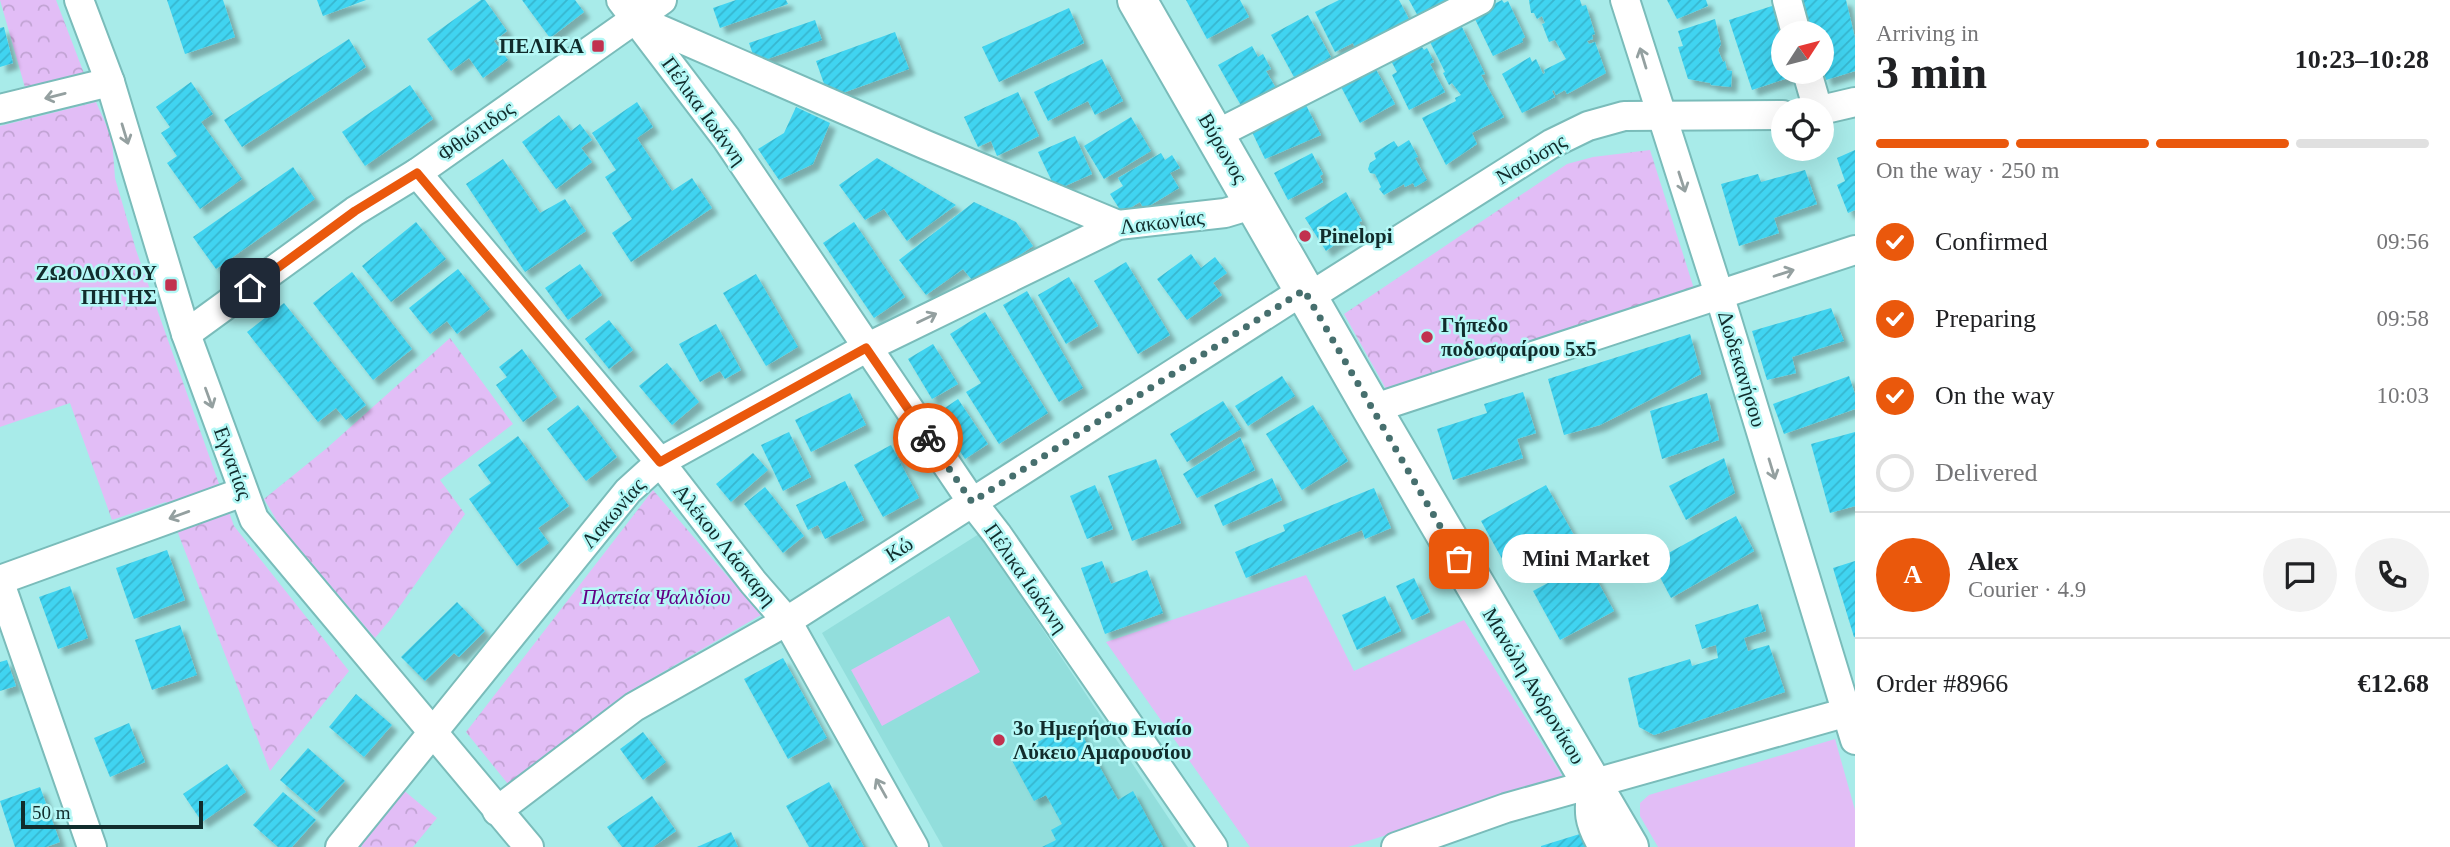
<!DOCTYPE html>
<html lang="en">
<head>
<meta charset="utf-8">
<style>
  body { margin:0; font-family:Georgia,serif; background:#f2f2f2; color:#202124; height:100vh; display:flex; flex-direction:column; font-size:26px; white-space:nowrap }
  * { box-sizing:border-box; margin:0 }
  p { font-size:23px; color:#757577 }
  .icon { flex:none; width:38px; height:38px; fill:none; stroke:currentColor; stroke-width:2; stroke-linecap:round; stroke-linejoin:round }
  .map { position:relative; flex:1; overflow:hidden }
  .sheet { display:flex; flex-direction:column; background:#fff; width:595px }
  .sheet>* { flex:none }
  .needle { width:46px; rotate:54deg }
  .fabs { position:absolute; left:1771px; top:21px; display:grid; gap:14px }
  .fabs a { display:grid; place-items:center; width:63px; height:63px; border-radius:50%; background:#fff; box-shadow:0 7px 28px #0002; font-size:35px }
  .scale { position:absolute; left:21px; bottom:18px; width:182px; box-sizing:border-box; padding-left:7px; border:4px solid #112c2c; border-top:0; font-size:19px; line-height:24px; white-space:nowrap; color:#112c2c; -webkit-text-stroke:5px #b5f8f6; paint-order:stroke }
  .pin { position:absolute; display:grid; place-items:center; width:60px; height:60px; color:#fff; margin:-30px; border-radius:14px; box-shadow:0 4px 10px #0006 }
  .courier { position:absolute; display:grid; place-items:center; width:70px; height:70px; margin:-35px; border:5px solid #ea580c; border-radius:50%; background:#fff; color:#222; box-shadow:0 2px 9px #0007 }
  .bubble { position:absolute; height:49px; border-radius:24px; background:#fff; box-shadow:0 7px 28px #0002; font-size:23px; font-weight:600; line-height:49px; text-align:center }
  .summary em { font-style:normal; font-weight:600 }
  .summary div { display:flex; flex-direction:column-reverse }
  .summary { display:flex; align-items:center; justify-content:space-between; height:119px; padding:0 21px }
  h1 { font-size:46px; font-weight:600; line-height:52px }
  .bar { display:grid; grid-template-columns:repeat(4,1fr); gap:10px 7px; align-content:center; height:84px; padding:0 21px }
  .bar i { height:9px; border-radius:5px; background:#e0e0e0 }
  .bar .on { background:#ea580c }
  .bar p { grid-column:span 4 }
  .line { display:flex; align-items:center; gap:18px; padding:0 21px; border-top:2px solid #e0e0e0 }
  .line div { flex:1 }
  .round { display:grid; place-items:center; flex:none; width:74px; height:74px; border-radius:37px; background:#f2f2f2 }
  ol { padding:0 21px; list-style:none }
  li { display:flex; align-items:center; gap:21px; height:77px }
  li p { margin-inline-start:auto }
  li .icon { padding:7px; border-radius:50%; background:#ea580c; color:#fff; stroke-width:4 }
  li:last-child { color:#757577 }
  li i { width:38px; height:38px; border:4px solid #e0e0e0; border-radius:50% }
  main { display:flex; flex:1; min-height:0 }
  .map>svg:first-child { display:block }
</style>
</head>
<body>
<main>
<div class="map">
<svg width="1855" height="847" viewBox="0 0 1855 847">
  <defs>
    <pattern id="forest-crowns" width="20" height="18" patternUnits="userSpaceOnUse" patternTransform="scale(1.75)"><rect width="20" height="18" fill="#e2bdf6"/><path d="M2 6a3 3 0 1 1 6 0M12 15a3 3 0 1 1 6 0" fill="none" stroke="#c1a3d3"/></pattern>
    <pattern id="building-hatch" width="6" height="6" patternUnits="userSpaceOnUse" patternTransform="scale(1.75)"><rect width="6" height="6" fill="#40d4f1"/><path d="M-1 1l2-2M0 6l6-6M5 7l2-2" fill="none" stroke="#37b6cf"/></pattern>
    <filter id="shadow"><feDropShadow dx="6" dy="6" stdDeviation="2" flood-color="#0004"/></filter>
  </defs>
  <rect width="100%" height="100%" fill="#a8ebe9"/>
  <polygon fill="#92dedc" points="979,534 1188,847 943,847 822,633"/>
  <g fill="#e2bdf6">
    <polygon points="1306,575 1354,671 1464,620 1565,780 1348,847 1250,847 1106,642"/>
    <polygon points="949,616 980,672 882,726 851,670"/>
    <polygon points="1835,739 1855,810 1855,847 1658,847 1640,816 1640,803 1649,795"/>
  </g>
  <g fill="url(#forest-crowns)">
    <polygon points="0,0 56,0 85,76 26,91"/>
    <polygon points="96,102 112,138 115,178 136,250 234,526 349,671 270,771 166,502 112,520 70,403 0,427 0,126"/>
    <polygon points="1650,150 1696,295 1386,389 1344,314 1567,164 1593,157"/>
    <polygon points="450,338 513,424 440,480 465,514 390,620 375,638 280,526 264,499 327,448"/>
    <polygon points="653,490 761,615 632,690 508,784 466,732"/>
    <polygon points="396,784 437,818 413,847 362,847 357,834"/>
  </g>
  <g fill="url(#building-hatch)" filter="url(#shadow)">
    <polygon points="167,0 223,0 235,37 185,54"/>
    <polygon points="317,0 366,0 323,16"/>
    <polygon points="481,0 485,0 507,31 494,41 508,60 483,78 469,58 451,71 427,39"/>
    <polygon points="522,0 575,0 584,12 550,38"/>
    <polygon points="736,0 786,0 788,4 720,28 713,8"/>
    <polygon points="1186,0 1240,0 1249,17 1207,39"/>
    <polygon points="1339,0 1399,0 1410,21 1355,48 1353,43 1335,52 1315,12"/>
    <polygon points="1409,0 1453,0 1419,18"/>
    <polygon points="1502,0 1504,3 1508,1 1525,37 1522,39 1523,42 1493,56 1473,15"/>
    <polygon points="1529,0 1580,0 1582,6 1586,5 1595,34 1592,35 1593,39 1587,41 1589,44 1595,42 1606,73 1567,94 1565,90 1556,95 1554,90 1552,91 1555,97 1522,113 1502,74 1530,57 1532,62 1536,59 1543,74 1545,73 1544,70 1566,59 1555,40 1549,42 1542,24 1545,23 1542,16 1537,19 1534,13 1531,13"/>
    <polygon points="1667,0 1706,0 1708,6 1677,19"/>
    <polygon points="1800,0 1846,0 1855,38 1855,71 1826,80 1822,66 1822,33 1811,33"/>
    <polygon points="1775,5 1783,30 1779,31 1783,39 1783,72 1799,72 1800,74 1752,90 1729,20"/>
    <polygon points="1069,8 1084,43 999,82 982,47"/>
    <polygon points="1308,15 1331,57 1294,77 1271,35"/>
    <polygon points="1715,19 1721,44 1718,50 1723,62 1725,61 1727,70 1732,71 1731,87 1711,85 1710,83 1688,79 1678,47 1683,46 1678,31"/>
    <polygon points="815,20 822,40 756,63 749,43"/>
    <polygon points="1460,23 1485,74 1481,75 1504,117 1472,133 1477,144 1446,165 1422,118 1456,101 1455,98 1461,95 1452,83 1449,85 1443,73 1445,72 1428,38"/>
    <polygon points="4,27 13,63 0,67 0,28"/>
    <polygon points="895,32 909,69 829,98 816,61"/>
    <polygon points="349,39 366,67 242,147 224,120"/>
    <polygon points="1420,44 1424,50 1427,48 1434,62 1430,64 1445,92 1409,110 1392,75 1397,72 1390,59"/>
    <polygon points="1252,46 1258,57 1263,54 1271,69 1266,71 1277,90 1243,109 1218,65"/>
    <polygon points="1102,59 1123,101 1095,115 1088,101 1048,121 1034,92"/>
    <polygon points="1373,64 1395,104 1360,123 1339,83"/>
    <polygon points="191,82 213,114 201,122 242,179 200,209 167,163 177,156 161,133 170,127 156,107"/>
    <polygon points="410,85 433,119 365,166 342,132"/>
    <polygon points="1018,92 1039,136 997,156 991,141 978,147 964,117"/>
    <polygon points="637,102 653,127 637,138 672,191 692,178 712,208 631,262 612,233 632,219 605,177 616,170 592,133"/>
    <polygon points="1306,105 1321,135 1265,159 1252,132"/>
    <polygon points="796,107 830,123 813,164 779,180 758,149 784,133"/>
    <polygon points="559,115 571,131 580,124 592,140 581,148 592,162 556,189 522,142"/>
    <polygon points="1131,117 1151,151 1104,179 1084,146"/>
    <polygon points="1075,136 1092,174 1056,190 1038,152"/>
    <polygon points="1409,140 1418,157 1415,158 1427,180 1415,187 1413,183 1405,187 1404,184 1384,195 1379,189 1381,187 1375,174 1370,173 1368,169 1370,163 1376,159 1374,153 1394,141 1398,147"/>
    <polygon points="1855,150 1855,210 1848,213 1837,185 1845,181 1837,158"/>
    <polygon points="1161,153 1165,160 1172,155 1180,168 1170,173 1179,188 1144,209 1140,202 1122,213 1110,194 1123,186 1118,178"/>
    <polygon points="1312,153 1323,174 1320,176 1323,182 1288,200 1274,173"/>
    <polygon points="877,158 956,205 907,241 884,209 865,220 839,185"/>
    <polygon points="503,159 540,213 565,199 586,231 525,272 466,184"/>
    <polygon points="293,167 315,199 216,269 193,237"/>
    <polygon points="1805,170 1817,204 1774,218 1779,233 1739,246 1721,184 1758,174 1761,182"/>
    <polygon points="1346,192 1362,221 1359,222 1361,226 1326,251 1305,218"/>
    <polygon points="974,202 1016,222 1033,246 976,285 963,269 926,295 899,260"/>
    <polygon points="416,222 446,259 391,302 362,266"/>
    <polygon points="854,222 905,297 874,318 823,243"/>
    <polygon points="1191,254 1201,268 1215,257 1227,273 1213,283 1222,295 1187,320 1157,279"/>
    <polygon points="1126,262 1170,335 1138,354 1094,281"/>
    <polygon points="580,264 602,295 568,320 545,288"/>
    <polygon points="458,269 490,309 457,334 447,321 430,334 409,308"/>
    <polygon points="352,272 412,349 373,380 313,303"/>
    <polygon points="756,274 798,347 766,366 723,293"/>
    <polygon points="1069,277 1098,326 1066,344 1038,295"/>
    <polygon points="1027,291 1083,388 1059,402 1003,305"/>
    <polygon points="284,303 366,405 346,420 336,408 318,422 247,332"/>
    <polygon points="1831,308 1844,341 1792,357 1796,373 1767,380 1752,331"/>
    <polygon points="985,312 1048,413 999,444 966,392 981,383 950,334"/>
    <polygon points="609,320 633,350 609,369 585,339"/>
    <polygon points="716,324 741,370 725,379 720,371 700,382 679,344"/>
    <polygon points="1690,334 1701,374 1600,425 1564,435 1548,379"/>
    <polygon points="933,344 958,384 932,399 908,359"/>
    <polygon points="522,349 557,397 523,422 496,385 507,377 499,367"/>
    <polygon points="667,363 699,402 672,425 639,386"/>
    <polygon points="1282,376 1295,396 1248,426 1235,406"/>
    <polygon points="1849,376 1855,394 1855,409 1784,434 1773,404"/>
    <polygon points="1523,392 1536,433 1517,439 1523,458 1453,480 1437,429 1487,413 1484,404"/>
    <polygon points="850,393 866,425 811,452 795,420"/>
    <polygon points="1707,393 1719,440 1662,459 1650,411"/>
    <polygon points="958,399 988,444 965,459 936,414"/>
    <polygon points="1223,401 1241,429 1187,462 1170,434"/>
    <polygon points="578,405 617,457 586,481 547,429"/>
    <polygon points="1313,405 1348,461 1302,490 1266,434"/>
    <polygon points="789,432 811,477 783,491 761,445"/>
    <polygon points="1855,432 1855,506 1830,513 1811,444"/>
    <polygon points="518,436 569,506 538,528 549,543 517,566 469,499 491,483 478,465"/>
    <polygon points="1240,437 1255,470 1197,498 1183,474"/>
    <polygon points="891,445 919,498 883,517 854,465"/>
    <polygon points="753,453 768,470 731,502 716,484"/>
    <polygon points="1724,458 1735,493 1686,520 1669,486"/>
    <polygon points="1156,459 1181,523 1132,541 1108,476"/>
    <polygon points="1272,478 1282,500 1223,526 1214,505"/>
    <polygon points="845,481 864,520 825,539 818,525 808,530 796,505"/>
    <polygon points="1095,485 1113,529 1087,539 1070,496"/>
    <polygon points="1546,485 1576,539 1511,575 1481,521"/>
    <polygon points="765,487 804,536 783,553 744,504"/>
    <polygon points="1374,488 1391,528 1365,539 1362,530 1246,578 1235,552 1285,531 1283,525"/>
    <polygon points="1736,516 1754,551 1671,598 1652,562"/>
    <polygon points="167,550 185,600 134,619 116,568"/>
    <polygon points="1102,561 1111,584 1147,570 1163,613 1105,634 1081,568"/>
    <polygon points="1855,561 1855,637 1854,637 1833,568"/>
    <polygon points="1587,562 1614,611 1560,640 1533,591"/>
    <polygon points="1414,578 1430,612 1412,620 1396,586"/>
    <polygon points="70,586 88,638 58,649 39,597"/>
    <polygon points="1385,596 1401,631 1357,650 1342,615"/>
    <polygon points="457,602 485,631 459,657 454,653 425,681 401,657"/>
    <polygon points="1758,604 1766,631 1744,638 1748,651 1769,645 1785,692 1654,735 1639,727 1628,678 1690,659 1692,666 1718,658 1716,645 1702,649 1695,625"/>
    <polygon points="180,625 197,675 152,690 135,640"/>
    <polygon points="783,658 827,738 788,759 744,679"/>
    <polygon points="7,660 16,686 0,691 0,662"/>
    <polygon points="356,694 392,725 364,757 329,727"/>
    <polygon points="1075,722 1118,800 1133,791 1163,847 1042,847 1056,840 1051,830 1062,824 1046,795 1034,801 1010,757"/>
    <polygon points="129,723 145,762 110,777 94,738"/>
    <polygon points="643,732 666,762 643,780 620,749"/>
    <polygon points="308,748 345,781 317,812 280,780"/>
    <polygon points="227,764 246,792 202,822 183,794"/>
    <polygon points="829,782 864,847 809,847 786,806"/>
    <polygon points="40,787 60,842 46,847 15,847 0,801"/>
    <polygon points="283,792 316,820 292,847 278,847 253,825"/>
    <polygon points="652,796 676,831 653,847 622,847 607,827"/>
    <polygon points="731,832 738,847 697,847"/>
    <polygon points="1583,833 1588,847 1541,847 1541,846"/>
  </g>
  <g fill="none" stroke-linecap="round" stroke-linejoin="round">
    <defs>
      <g id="street">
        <polyline points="79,0 110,82 186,334 254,519 529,847"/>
        <polyline points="621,0 726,138 972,502 997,534 1213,847"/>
        <polyline points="1625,0 1719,294 1855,740"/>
        <polyline points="1787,0 1796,33"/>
        <polyline points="636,19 926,145 1118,225"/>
        <polyline points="1807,72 1818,110"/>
        <polyline points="0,109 110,82"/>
        <polyline points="1821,110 1855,102"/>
        <polyline points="1215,135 1480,0"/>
        <polyline points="417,173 660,462 753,582 787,621 914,847"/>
        <polyline points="1309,297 1551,144 1588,126 1624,116 1783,115"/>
        <polyline points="186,334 355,211 417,173 662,0"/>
        <polyline points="1372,409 1855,250"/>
        <polyline points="0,580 243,492"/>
        <polyline points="0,583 92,847"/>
        <path d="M1592,784C1588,812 1588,822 1603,847"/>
        <polyline points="497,811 634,707 787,621 1304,290"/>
        <polyline points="340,847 628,491 660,462 866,348 1118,225 1225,213 1255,204"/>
        <polyline points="1396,847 1506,808 1855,710"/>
      </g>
      <polyline id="secondary" points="1137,0 1372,409 1629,847"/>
    </defs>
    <use href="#street" stroke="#7abcba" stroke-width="32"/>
    <use href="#secondary" stroke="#7abcba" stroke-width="42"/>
    <use href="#street" stroke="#fff" stroke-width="28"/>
    <use href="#secondary" stroke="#fff" stroke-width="38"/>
  </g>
  <defs><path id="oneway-shaft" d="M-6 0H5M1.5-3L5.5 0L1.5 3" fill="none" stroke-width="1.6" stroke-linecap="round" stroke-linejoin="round" transform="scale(1.75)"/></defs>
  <g stroke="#94a0a0">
    <use href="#oneway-shaft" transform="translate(1643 58) rotate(-107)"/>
    <use href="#oneway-shaft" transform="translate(55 96) rotate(166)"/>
    <use href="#oneway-shaft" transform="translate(125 134) rotate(73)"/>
    <use href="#oneway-shaft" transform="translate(1682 182) rotate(72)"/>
    <use href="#oneway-shaft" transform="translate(1784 273) rotate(-18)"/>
    <use href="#oneway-shaft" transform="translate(927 318) rotate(-26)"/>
    <use href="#oneway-shaft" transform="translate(209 398) rotate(70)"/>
    <use href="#oneway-shaft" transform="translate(1772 469) rotate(73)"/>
    <use href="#oneway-shaft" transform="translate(179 515) rotate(160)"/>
    <use href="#oneway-shaft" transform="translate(881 788) rotate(-119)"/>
  </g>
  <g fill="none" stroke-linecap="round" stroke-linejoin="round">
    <polyline stroke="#466f6e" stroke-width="7" stroke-dasharray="0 12.6" points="928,438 972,502 1304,290 1459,559"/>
    <polyline stroke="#ea580c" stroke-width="9" points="250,288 355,211 417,173 660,462 866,348 928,438"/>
  </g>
  <g fill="#c1314f" stroke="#b5f8f6" stroke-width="2.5">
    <rect x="591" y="39" width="14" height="14" rx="3.5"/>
    <circle cx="1305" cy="236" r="7"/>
    <rect x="164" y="278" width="14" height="14" rx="3.5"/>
    <circle cx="1427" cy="337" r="7"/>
    <circle cx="999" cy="740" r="7"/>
  </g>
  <g text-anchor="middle" stroke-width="5" stroke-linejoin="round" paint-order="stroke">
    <g font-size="21" font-weight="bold" fill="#112c2c" stroke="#b5f8f6" text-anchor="start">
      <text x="584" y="53" text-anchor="end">ΠΕΛΙΚΑ</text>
      <text x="1319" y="243">Pinelopi</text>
      <text x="157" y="280" text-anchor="end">ΖΩΟΔΟΧΟΥ<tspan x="157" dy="24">ΠΗΓΗΣ</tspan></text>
      <text x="1441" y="332">Γήπεδο<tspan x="1441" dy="24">ποδοσφαίρου 5x5</tspan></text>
      <text x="1013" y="735">3ο Ημερήσιο Ενιαίο<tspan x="1013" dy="24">Λύκειο Αμαρουσίου</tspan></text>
    </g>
    <g font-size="21" fill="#112c2c" stroke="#b5f8f6">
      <text transform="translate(704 111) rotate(54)" y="7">Πέλικα Ιωάννη</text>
      <text transform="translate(476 131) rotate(-35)" y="7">Φθιώτιδος</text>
      <text transform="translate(1223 148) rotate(60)" y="7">Βύρωνος</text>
      <text transform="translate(1531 159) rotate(-31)" y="7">Ναούσης</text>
      <text transform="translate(1162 222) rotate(-7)" y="7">Λακωνίας</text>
      <text transform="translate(1742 369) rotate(73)" y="7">Δωδεκανήσου</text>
      <text transform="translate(233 463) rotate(70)" y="7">Εγνατίας</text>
      <text transform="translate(613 513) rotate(-49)" y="7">Λακωνίας</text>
      <text transform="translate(725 545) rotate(51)" y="7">Αλέκου Λάσκαρη</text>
      <text transform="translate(899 549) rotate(-33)" y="7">Κώ</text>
      <text transform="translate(1026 578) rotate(55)" y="7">Πέλικα Ιωάννη</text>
      <text transform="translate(1534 686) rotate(59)" y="7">Μανώλη Ανδρονίκου</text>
    </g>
    <g font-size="21" font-style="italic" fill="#630085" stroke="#b5f8f6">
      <text x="656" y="604">Πλατεία Ψαλιδίου</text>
    </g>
  </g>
</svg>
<div class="fabs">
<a><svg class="needle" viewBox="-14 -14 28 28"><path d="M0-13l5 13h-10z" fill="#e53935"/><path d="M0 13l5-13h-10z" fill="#757577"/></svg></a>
<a><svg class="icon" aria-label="locate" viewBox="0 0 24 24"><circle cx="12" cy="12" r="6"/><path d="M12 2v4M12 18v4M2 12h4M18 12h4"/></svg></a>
</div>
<div class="scale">50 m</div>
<div class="pin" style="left:1459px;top:559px;background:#ea580c"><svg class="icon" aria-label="bag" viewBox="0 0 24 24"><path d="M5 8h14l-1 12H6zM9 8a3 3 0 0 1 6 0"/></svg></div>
<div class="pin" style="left:250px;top:288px;background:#1f2937"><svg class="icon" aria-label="home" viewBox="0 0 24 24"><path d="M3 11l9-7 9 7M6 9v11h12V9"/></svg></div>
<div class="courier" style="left:928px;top:438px"><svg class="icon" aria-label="bike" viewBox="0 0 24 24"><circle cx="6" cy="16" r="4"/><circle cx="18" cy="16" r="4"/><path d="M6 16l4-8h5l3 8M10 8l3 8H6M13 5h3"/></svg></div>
<div class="bubble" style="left:1502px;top:534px;width:168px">Mini Market</div>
</div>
<section class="sheet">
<div class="summary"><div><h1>3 min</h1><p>Arriving in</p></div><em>10:23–10:28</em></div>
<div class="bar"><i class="on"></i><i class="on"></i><i class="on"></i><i></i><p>On the way · 250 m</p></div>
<ol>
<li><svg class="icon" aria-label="check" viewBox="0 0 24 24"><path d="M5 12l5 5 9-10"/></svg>Confirmed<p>09:56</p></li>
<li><svg class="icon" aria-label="check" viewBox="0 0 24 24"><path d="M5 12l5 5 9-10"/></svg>Preparing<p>09:58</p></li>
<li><svg class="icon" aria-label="check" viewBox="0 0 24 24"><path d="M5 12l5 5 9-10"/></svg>On the way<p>10:03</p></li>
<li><i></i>Delivered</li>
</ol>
<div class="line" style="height:126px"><b class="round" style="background:#ea580c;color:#fff">A</b><div><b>Alex</b><p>Courier · 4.9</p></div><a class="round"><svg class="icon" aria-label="chat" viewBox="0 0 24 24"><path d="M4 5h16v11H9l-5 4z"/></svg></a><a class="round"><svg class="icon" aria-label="phone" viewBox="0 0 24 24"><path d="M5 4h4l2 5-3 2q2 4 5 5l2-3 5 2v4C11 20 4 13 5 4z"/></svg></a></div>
<div class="line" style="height:91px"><div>Order #8966</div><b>€12.68</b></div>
</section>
</main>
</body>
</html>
